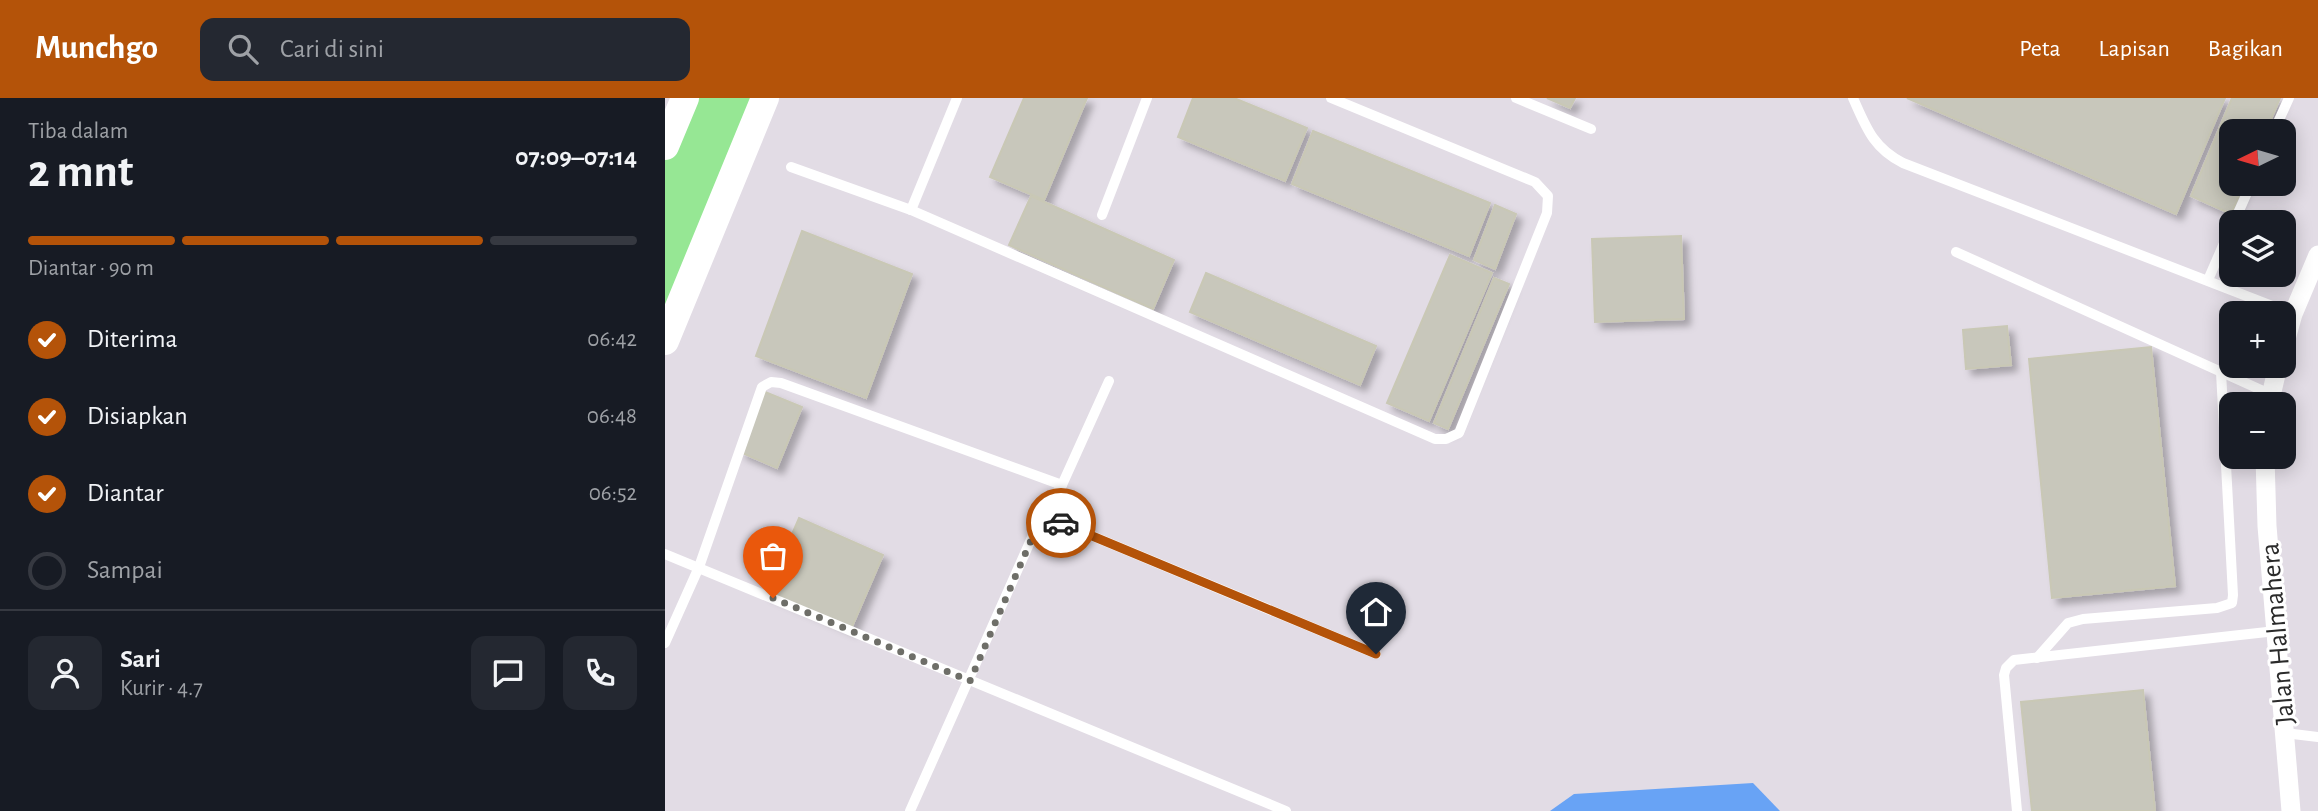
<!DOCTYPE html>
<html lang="id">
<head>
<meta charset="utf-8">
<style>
  body { margin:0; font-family:"Alegreya Sans",sans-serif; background:#242831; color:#f1f3f6; height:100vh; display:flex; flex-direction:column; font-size:26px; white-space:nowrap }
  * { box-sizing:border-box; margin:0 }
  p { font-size:23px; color:#9ea1a6 }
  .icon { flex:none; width:38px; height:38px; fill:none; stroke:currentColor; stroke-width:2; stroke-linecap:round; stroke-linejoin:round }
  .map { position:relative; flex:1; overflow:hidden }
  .drawer { display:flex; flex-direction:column; background:#171b24; width:665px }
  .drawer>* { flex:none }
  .needle { width:46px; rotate:265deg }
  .fabs { position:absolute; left:1554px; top:21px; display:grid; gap:14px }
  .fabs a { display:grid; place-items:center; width:77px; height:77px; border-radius:14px; background:#171b24; box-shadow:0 4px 18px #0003; font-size:35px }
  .pin { position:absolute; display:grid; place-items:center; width:60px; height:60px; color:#fff; margin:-72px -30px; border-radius:50% 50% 50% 0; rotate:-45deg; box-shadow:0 0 7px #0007 }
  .pin .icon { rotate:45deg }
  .courier { position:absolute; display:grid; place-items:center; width:70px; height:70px; margin:-35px; border:5px solid #b45309; border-radius:50%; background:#fff; color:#222; box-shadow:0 2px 9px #0007 }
  .headline em { font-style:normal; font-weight:700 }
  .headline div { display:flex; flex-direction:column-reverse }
  .headline { display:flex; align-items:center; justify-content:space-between; height:119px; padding:0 28px }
  h1 { font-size:46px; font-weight:700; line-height:52px }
  .bar { display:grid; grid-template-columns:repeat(4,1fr); gap:10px 7px; align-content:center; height:84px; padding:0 28px }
  .bar i { height:9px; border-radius:5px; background:#363941 }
  .bar .selected { background:#b45309 }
  .bar p { grid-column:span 4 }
  .line { display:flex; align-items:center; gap:18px; padding:0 28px; border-top:2px solid #363941 }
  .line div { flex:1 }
  .round { display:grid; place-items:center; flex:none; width:74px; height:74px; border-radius:14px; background:#242831 }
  ol { padding:0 28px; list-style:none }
  li { display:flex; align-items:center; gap:21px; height:77px }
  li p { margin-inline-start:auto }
  li .icon { padding:7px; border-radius:50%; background:#b45309; color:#fff; stroke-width:4 }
  li:last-child { color:#9ea1a6 }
  li i { width:38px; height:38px; border:4px solid #363941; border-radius:50% }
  header { display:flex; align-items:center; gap:42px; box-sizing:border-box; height:98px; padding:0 35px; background:#b45309; color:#fff }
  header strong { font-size:33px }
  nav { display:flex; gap:38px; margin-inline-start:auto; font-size:24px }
  .search { width:490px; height:63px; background:#242831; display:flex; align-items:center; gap:18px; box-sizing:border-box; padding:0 24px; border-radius:14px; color:#9ea1a6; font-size:26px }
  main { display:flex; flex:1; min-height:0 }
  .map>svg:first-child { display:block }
</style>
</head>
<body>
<header>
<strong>Munchgo</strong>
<div class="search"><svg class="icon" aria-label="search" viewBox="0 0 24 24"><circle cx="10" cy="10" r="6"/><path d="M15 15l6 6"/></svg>Cari di sini</div>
<nav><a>Peta</a><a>Lapisan</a><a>Bagikan</a></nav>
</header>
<main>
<section class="drawer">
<div class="headline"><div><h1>2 mnt</h1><p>Tiba dalam</p></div><em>07:09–07:14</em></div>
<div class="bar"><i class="selected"></i><i class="selected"></i><i class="selected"></i><i></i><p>Diantar · 90 m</p></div>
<ol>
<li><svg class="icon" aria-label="check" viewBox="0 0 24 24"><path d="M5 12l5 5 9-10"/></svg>Diterima<p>06:42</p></li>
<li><svg class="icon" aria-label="check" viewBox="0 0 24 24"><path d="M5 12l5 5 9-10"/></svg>Disiapkan<p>06:48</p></li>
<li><svg class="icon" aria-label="check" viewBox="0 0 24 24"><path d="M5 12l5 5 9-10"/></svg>Diantar<p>06:52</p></li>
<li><i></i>Sampai</li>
</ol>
<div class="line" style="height:126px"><a class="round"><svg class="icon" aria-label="person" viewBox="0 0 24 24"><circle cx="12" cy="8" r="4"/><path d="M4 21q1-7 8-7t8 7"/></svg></a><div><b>Sari</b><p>Kurir · 4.7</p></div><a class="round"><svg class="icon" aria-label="chat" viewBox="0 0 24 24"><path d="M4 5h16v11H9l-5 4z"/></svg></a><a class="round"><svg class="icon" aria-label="phone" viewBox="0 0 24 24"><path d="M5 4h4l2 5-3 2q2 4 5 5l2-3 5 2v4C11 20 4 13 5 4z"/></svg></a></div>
</section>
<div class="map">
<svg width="1653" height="713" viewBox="0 0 1653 713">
  <defs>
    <filter id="shadow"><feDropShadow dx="6" dy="6" stdDeviation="3.5" flood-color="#0004"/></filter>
  </defs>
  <rect width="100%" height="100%" fill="#edebdb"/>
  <path fill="#e2dce5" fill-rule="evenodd" d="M0,0H1653V713H0ZM1566,33H1619V86H1566ZM1566,124H1619V177H1566ZM1566,215H1619V268H1566ZM1566,306H1619V359H1566Z"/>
  <polygon fill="#96e794" points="20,0 101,0 0,246 0,48"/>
  <polygon fill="#68a3f5" points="1088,685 1115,713 885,713 909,696"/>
  <g fill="#c8c7bb" stroke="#c9c8b5" stroke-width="2" filter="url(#shadow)">
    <polygon points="359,0 422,0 379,102 325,79"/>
    <polygon points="528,0 569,0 642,30 620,83 513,39"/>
    <polygon points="882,0 910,0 905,10"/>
    <polygon points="1242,0 1560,0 1511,116"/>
    <polygon points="1567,0 1615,0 1601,33 1566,33 1566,86 1579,86 1566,116 1526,98"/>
    <polygon points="648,33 825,105 804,158 627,86"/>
    <polygon points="366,98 509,162 488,211 344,147"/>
    <polygon points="830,107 851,116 830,171 809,162"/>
    <polygon points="137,133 247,176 201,300 91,258"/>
    <polygon points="1016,138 1019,221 930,224 927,141"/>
    <polygon points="785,157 827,175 764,323 722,305"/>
    <polygon points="541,175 711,248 695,287 525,214"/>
    <polygon points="829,180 844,186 783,331 769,325"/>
    <polygon points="1342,228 1346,267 1301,271 1298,232"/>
    <polygon points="1486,249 1510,488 1387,500 1364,261"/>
    <polygon points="100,294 137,309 112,370 75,354"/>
    <polygon points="134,420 218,457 186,531 102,494"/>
    <polygon points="1478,592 1490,713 1367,713 1356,604"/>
  </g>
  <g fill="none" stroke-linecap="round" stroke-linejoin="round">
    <g stroke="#fff" stroke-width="10">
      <polyline points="851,0 926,31"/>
      <path d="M1188,0C1201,29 1208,50 1238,65L1628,216"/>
      <polyline points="1609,33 1624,0"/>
      <polyline points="126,69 246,112 770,341 781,341 794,335 882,115 883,98 870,84 666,0"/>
      <polyline points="246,112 292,0"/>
      <polyline points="437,117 482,0"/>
      <polyline points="1569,124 1586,86"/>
      <polyline points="1291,154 1605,296"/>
      <polyline points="1543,182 1566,129"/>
      <polyline points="377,417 711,556"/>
      <polyline points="0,456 621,713"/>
      <polyline points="0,545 34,469 97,289 106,284 116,285 397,387"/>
      <polyline points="1372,560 1403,525 1418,521 1552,510 1567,505 1568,497 1556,274"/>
      <polyline points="1620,635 1653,639"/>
      <polyline points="245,713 377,417 397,387 444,283"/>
      <polyline points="1352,713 1339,577 1341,570 1349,562 1611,533"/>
    </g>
    <g stroke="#fff" stroke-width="19">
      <polyline points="1619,248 1628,216 1653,157"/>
      <polyline points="1604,306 1613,268"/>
      <polyline points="1600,359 1602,428 1626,713"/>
    </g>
    <g stroke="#fff" stroke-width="28">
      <polyline points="0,48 20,0"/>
      <polyline points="0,243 100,0"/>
    </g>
  </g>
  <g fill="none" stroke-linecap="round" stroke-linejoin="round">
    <polyline stroke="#6e6e68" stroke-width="7" stroke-dasharray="0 12.6" points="108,500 305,583 377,417 396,425"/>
    <polyline stroke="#b45309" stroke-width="9" points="396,425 711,556"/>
  </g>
  <g text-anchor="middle" stroke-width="6" stroke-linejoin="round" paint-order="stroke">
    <g font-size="28" fill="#2a2a2a" stroke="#fff">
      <text transform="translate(1611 536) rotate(-95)" y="10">Jalan Halmahera</text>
    </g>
  </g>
</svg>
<div class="fabs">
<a><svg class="needle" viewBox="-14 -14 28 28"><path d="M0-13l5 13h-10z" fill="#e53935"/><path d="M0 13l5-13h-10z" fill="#9ea1a6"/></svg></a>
<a><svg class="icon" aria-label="layers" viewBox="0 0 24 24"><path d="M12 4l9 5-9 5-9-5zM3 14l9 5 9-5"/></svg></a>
<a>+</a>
<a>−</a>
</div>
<div class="pin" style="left:108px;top:500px;background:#ea580c"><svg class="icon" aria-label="bag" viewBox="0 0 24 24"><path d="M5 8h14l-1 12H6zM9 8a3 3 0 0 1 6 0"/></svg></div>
<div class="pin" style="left:711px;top:556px;background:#1f2937"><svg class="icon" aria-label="home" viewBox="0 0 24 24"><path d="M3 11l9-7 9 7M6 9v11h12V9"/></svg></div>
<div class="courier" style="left:396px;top:425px"><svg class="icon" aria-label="car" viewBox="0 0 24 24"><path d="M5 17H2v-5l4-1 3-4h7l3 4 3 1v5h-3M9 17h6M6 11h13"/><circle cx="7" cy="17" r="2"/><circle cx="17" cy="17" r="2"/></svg></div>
</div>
</main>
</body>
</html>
